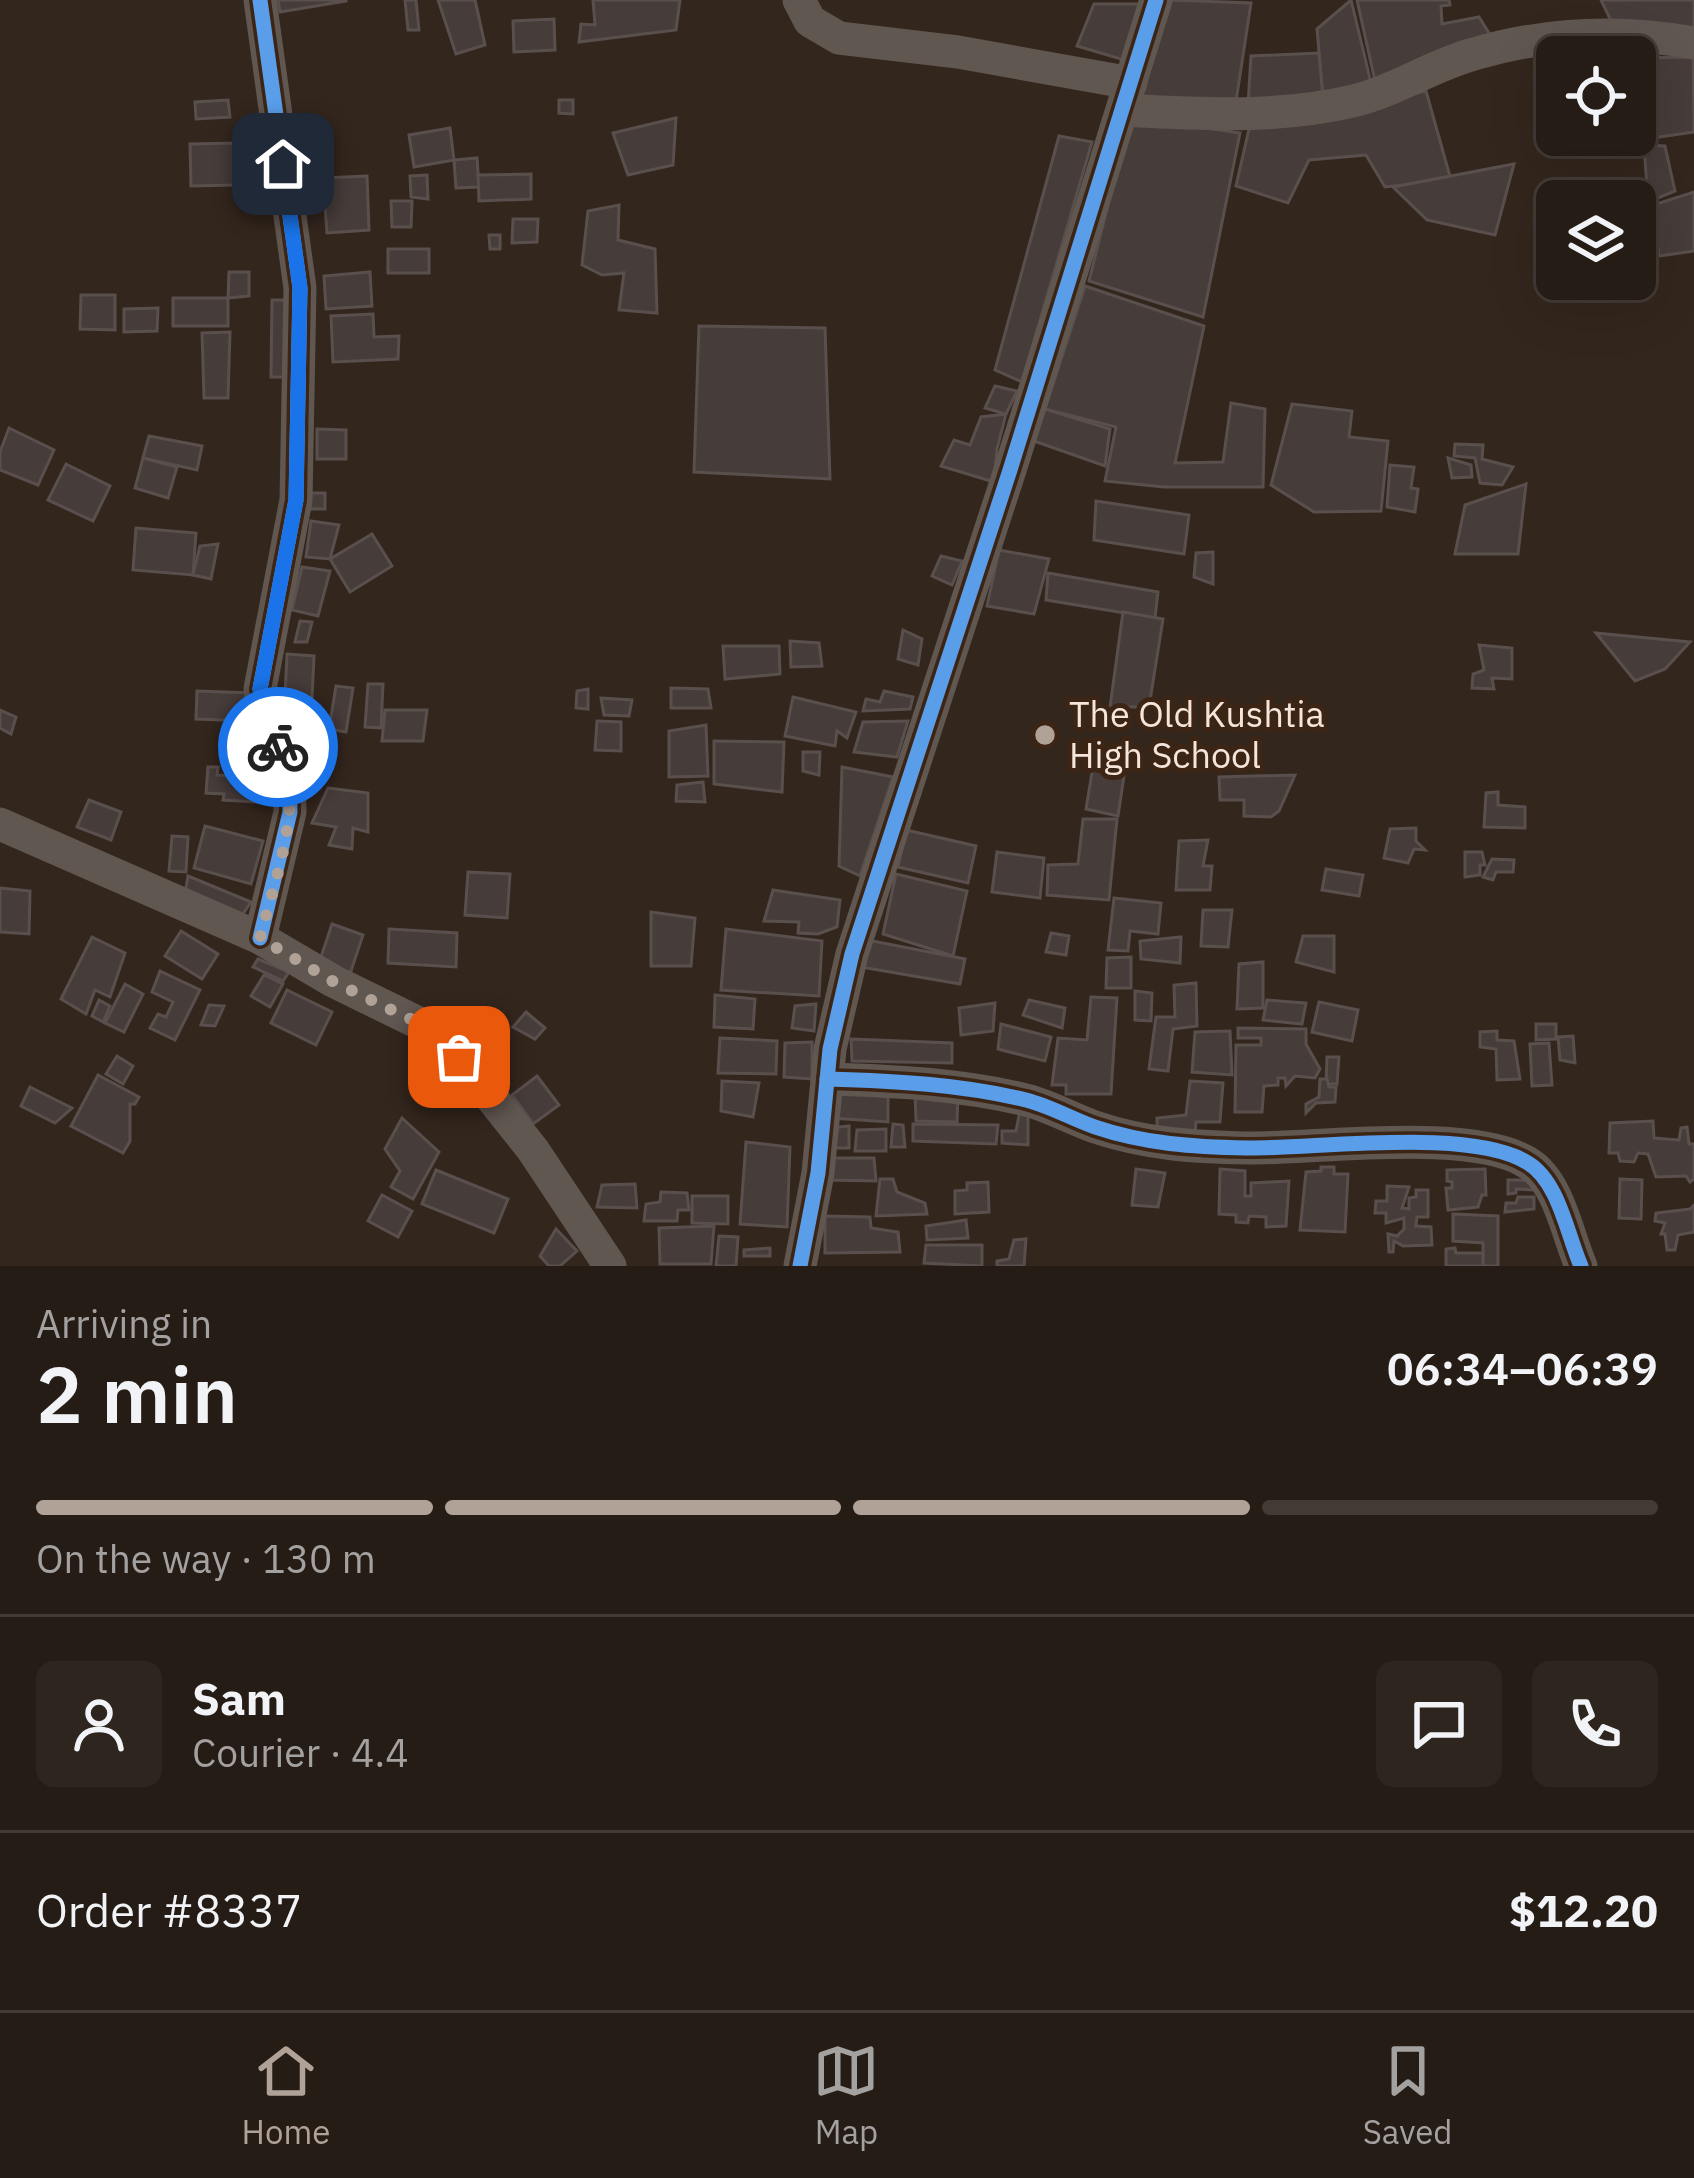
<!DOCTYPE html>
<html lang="en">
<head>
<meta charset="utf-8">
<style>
  body { margin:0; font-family:"IBM Plex Sans",sans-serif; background:#2e251f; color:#f1f3f6; height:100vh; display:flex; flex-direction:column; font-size:45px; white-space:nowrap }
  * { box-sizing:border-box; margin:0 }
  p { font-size:39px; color:#a4a1a1 }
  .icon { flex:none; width:66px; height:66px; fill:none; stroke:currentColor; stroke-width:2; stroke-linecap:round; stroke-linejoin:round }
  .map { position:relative; height:1266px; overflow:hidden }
  .side { display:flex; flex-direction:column; background:#261c16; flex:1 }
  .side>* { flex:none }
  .controls { position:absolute; left:1536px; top:36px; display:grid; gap:24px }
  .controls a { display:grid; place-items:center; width:120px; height:120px; border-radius:18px; background:#261c16; box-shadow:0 12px 48px #0002,0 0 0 3px #423a35; font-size:60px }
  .pin { position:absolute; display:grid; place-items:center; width:102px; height:102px; color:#fff; margin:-51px; border-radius:24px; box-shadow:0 6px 18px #0006 }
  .courier { position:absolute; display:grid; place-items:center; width:120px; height:120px; margin:-60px; border:9px solid #1a73e8; border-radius:50%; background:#fff; color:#222; box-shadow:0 3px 15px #0007 }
  .overview em { font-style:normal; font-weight:600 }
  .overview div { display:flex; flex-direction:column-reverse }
  .overview { display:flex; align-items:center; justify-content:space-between; height:204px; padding:0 36px }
  h1 { font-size:78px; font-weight:600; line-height:90px }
  .bar { display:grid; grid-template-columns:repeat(4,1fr); gap:18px 12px; align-content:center; height:144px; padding:0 36px }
  .bar i { height:15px; border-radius:9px; background:#423a35 }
  .bar .on { background:#b1a298 }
  .bar p { grid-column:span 4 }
  .line { display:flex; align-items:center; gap:30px; padding:0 36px; border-top:3px solid #423a35 }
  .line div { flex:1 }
  .round { display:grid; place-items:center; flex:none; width:126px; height:126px; border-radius:18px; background:#2e251f }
  .dock { display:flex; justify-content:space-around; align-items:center; height:168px; border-top:3px solid #423a35; background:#261c16; font-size:33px; color:#a4a1a1 }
  .dock a { display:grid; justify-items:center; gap:6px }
  .dock .on { color:#b1a298 }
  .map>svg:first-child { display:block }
</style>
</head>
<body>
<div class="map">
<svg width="1694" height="1266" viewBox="0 0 1694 1266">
  <rect width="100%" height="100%" fill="#33261d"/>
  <g fill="#463c3a" stroke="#594f4d" stroke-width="3">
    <polygon points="278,0 346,0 346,1 280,12"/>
    <polygon points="405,0 416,0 419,30 408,30"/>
    <polygon points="438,0 475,0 485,45 456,54"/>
    <polygon points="593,0 680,0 676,30 579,42 581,24 595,25"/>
    <polygon points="1168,0 1251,3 1235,108 1135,98"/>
    <polygon points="1351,0 1372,87 1323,98 1317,29"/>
    <polygon points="1357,0 1449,0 1450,5 1441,6 1442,24 1479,17 1492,38 1375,81"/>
    <polygon points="1601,0 1694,0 1694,35 1612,23"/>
    <polygon points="1094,4 1143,4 1124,60 1077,46"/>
    <polygon points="554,19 555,50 514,52 513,21"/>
    <polygon points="1693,47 1694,132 1652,138 1649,123 1635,123 1635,91 1645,87 1642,58 1689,57"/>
    <polygon points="1319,53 1323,98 1248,105 1251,56"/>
    <polygon points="1426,91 1451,180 1385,187 1366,155 1309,160 1288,203 1236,186 1249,129"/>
    <polygon points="228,100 230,117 196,119 195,102"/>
    <polygon points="559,100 573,100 573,114 559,113"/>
    <polygon points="1130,117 1240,133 1203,317 1089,281"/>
    <polygon points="676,118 673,165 628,175 613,133"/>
    <polygon points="450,128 454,160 414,167 409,135"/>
    <polygon points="1059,136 1092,142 1022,382 995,370"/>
    <polygon points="236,143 237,185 191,186 190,144"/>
    <polygon points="1644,145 1665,146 1675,191 1648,202"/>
    <polygon points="477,158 479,187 456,188 454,160"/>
    <polygon points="1514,164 1495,235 1427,220 1393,187"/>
    <polygon points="531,174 531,199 479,201 478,175"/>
    <polygon points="427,175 428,199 411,197 410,176"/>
    <polygon points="367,176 369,230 327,233 323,178"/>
    <polygon points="1553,185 1596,201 1557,201 1557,219"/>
    <polygon points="1694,192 1694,251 1659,256 1653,205"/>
    <polygon points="391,201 412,201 411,227 392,227"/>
    <polygon points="619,205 618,240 655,249 657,313 619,310 624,273 602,275 582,265 588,211"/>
    <polygon points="513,219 538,219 537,242 512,243"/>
    <polygon points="489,235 500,235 500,249 490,249"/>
    <rect x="388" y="249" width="41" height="24"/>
    <polygon points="229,272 249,272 249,296 228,298"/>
    <polygon points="370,272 372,306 326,309 324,276"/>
    <polygon points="1085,286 1204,326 1175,463 1223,462 1231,403 1265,409 1263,487 1164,487 1105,481 1116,427 1045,409"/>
    <polygon points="81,295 115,295 115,330 80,329"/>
    <rect x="173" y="298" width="55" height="28"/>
    <polygon points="272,300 296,300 294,377 271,377"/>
    <polygon points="158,308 157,331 124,332 124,309"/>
    <polygon points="373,314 374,337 399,336 398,359 333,362 331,316"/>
    <polygon points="699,326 825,328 830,479 694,472"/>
    <polygon points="230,332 228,398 204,398 202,333"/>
    <polygon points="995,386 1017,391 1006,414 985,408"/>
    <polygon points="1292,404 1352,411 1349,437 1388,441 1381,511 1314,512 1271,485"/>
    <polygon points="1045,409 1110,429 1105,466 1034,441"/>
    <polygon points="1006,414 997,449 994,482 941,466 954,440 970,445 981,417"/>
    <polygon points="9,428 54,450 38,485 0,470 0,452"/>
    <polygon points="317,429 346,430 346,459 317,459"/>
    <polygon points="149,436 202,446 197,470 143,458"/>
    <polygon points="1455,444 1483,445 1482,459 1513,467 1502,485 1480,483 1475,458 1454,456"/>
    <polygon points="143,458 177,467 168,498 135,488"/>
    <polygon points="1448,458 1471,465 1472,477 1452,478"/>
    <polygon points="66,464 110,486 93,521 48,500"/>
    <polygon points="1390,465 1414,467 1411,488 1418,489 1415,512 1387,507"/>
    <polygon points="1526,484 1518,554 1455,554 1465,505"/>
    <polygon points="311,493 325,493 325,509 310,509"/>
    <polygon points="1096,501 1189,515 1184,554 1094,540"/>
    <polygon points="311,521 339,525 330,559 306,557"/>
    <polygon points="136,528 196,533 193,575 133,570"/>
    <polygon points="372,534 392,566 350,592 330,559"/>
    <polygon points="218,544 211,579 193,575 200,546"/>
    <polygon points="999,550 1049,559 1034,614 987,606"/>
    <polygon points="1213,552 1213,584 1194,577 1196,553"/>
    <polygon points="941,556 962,561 952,585 932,576"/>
    <polygon points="302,567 330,571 318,616 292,610"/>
    <polygon points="1048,573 1158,592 1155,618 1046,600"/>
    <polygon points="1123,612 1163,619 1149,707 1110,707"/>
    <polygon points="300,621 312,622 307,642 295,642"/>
    <polygon points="903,630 922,639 918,665 898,659"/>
    <polygon points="1596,633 1690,642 1665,669 1635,681"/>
    <polygon points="790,641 819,643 822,666 791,667"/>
    <polygon points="1479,645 1512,648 1512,679 1492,678 1494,689 1472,688 1473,674 1484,670"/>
    <polygon points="723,646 779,646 780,674 725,679"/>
    <polygon points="287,654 314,656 312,698 285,696"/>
    <polygon points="368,684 383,684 381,728 365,727"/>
    <polygon points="336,686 353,688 346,732 329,729"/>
    <polygon points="671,688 708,689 711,708 671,708"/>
    <polygon points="588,689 588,709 576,708 577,691"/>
    <polygon points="197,691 252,693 250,721 196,719"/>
    <polygon points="884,691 913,697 910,709 863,711 866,699 880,702"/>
    <polygon points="793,697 856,712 847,738 837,731 835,746 785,736"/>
    <polygon points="601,698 632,700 629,716 604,715"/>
    <polygon points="0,710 16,717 11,734 0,728"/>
    <polygon points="385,710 427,710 423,741 382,741"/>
    <polygon points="597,721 621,722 621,751 595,750"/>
    <polygon points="908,721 897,757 854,752 863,722"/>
    <polygon points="706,725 708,776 669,777 669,731"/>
    <polygon points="714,741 784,742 782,792 714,784"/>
    <polygon points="1096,748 1128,749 1118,816 1086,809"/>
    <polygon points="803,752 820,752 819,775 803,771"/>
    <polygon points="231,765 260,767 258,802 223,800 224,794 206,793 208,767 218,767 217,775 230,776"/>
    <polygon points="842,767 893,777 860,876 839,866"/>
    <polygon points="1295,775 1279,811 1271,817 1244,816 1244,800 1220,800 1219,777"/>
    <polygon points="703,782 705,802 676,801 677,785"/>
    <polygon points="328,788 368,793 368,832 353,828 352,849 329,845 336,827 312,823"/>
    <polygon points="1498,792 1498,805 1525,807 1525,828 1484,827 1486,793"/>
    <polygon points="89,800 121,812 111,840 77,827"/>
    <polygon points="1083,819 1117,819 1109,900 1047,895 1048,865 1078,864"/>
    <polygon points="205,826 263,841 251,884 194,868"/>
    <polygon points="1416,828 1416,841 1425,850 1414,849 1408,863 1384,858 1390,829"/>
    <polygon points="906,830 976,846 968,883 898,867"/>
    <polygon points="172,836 188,837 186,872 169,871"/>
    <polygon points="1208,840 1203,866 1212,866 1210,890 1176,890 1179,841"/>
    <polygon points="997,852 1044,858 1040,898 992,892"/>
    <polygon points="1465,852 1482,852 1485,865 1480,865 1480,875 1465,877"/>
    <polygon points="1492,859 1514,860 1513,872 1496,872 1493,880 1483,877"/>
    <polygon points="1326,869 1363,875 1359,896 1322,890"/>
    <polygon points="468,872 510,874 507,918 465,915"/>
    <polygon points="896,874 967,891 953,956 883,934"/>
    <polygon points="188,876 251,902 240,918 184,900"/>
    <polygon points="0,888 30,891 29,934 0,932"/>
    <polygon points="773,890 840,900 837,927 818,934 798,933 799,922 764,921"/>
    <polygon points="1114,898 1161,903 1158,934 1130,931 1128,951 1108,950"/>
    <polygon points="1203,910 1232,910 1228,947 1201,946"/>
    <polygon points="651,912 695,918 691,966 651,966"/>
    <polygon points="332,924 363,935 349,977 318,966"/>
    <polygon points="389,929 457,933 456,967 388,963"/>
    <polygon points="726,929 822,941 819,996 721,990"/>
    <polygon points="181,931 218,954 202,979 165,956"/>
    <polygon points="1051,933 1069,936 1066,955 1046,952"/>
    <polygon points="1303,936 1334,936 1334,972 1296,962"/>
    <polygon points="92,937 125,953 110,997 95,990 86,1014 61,999"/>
    <polygon points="1181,937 1180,963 1141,959 1140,941"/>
    <polygon points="862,939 965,959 960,984 861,967"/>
    <polygon points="1131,957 1131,988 1106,988 1107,958"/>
    <polygon points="258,959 289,972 283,981 253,967"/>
    <polygon points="1263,962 1263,1008 1237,1009 1239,964"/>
    <polygon points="160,971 200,990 175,1040 150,1028 158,1014 166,1017 173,1002 152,992"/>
    <polygon points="264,975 283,984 270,1007 251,996"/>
    <polygon points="1196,983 1197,1026 1173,1029 1168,1071 1149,1069 1156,1017 1175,1017 1174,985"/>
    <polygon points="125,984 143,994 124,1032 105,1023"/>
    <polygon points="287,990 332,1012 316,1045 271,1023"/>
    <polygon points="1135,991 1152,993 1151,1021 1135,1020"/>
    <polygon points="715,995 755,999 753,1029 714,1027"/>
    <polygon points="1091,997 1117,998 1111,1094 1066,1094 1066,1085 1052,1085 1058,1038 1087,1040"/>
    <polygon points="99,1000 110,1006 103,1022 92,1016"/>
    <polygon points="1029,1000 1065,1008 1062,1028 1023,1015"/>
    <polygon points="1267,1000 1306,1003 1302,1024 1263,1020"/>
    <polygon points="1319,1002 1358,1010 1352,1041 1312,1032"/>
    <polygon points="995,1003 993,1031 961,1035 959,1008"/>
    <polygon points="816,1004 814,1031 792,1028 795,1006"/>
    <polygon points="209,1005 224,1006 215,1026 201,1025"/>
    <polygon points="526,1012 545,1028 535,1039 513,1027"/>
    <polygon points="1001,1024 1051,1037 1045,1061 998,1049"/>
    <polygon points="1536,1024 1556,1024 1556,1039 1536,1040"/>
    <polygon points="1238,1028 1306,1029 1306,1044 1320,1069 1315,1078 1295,1076 1286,1086 1285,1078 1278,1078 1278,1085 1264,1086 1262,1112 1235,1112 1236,1045 1261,1045 1261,1038 1238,1038"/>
    <polygon points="1230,1031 1232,1075 1192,1072 1195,1032"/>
    <polygon points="1497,1031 1497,1040 1514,1041 1520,1079 1497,1080 1496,1049 1480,1047 1480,1032"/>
    <polygon points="1573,1036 1575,1063 1560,1060 1558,1037"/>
    <polygon points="720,1038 777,1041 776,1074 718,1073"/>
    <polygon points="851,1039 952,1043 952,1063 852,1061"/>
    <polygon points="812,1042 812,1079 784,1077 785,1043"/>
    <polygon points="1549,1043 1552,1085 1532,1086 1530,1044"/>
    <polygon points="117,1056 133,1066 123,1084 106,1074"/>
    <polygon points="1327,1057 1339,1057 1337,1084 1326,1084"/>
    <polygon points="98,1075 139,1097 135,1104 130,1104 130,1141 123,1153 71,1126"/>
    <polygon points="537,1076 559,1105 533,1124 512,1095"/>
    <polygon points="1320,1079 1327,1079 1329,1087 1336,1087 1335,1102 1316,1103 1306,1113 1306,1104 1319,1097"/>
    <polygon points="722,1081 759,1083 753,1117 721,1111"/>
    <polygon points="1190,1081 1223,1083 1220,1122 1196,1122 1195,1134 1157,1131 1157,1118 1186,1115"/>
    <polygon points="30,1087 72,1108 55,1123 21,1106"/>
    <polygon points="888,1089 888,1122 832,1118 834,1090"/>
    <polygon points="915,1091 958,1093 957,1122 916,1121"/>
    <polygon points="1020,1110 1028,1111 1028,1145 1002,1143 1002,1131 1016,1131"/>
    <polygon points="402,1118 439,1152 413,1199 391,1187 400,1171 385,1149"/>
    <polygon points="1653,1121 1654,1138 1679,1140 1681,1128 1687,1127 1689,1144 1694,1144 1694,1179 1690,1182 1686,1176 1656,1177 1648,1154 1638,1153 1634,1162 1620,1161 1618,1153 1609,1153 1610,1123"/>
    <polygon points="893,1124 903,1125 905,1147 891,1147"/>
    <polygon points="913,1124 998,1125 996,1144 913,1141"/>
    <polygon points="849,1126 849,1148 830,1148 830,1128"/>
    <polygon points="886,1129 886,1151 855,1151 857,1130"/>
    <polygon points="746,1142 790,1147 787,1227 740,1224"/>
    <polygon points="830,1158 874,1158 876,1181 829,1180"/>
    <polygon points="1321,1167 1334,1167 1334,1174 1348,1174 1345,1232 1300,1230 1306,1172 1321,1171"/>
    <polygon points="1136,1169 1165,1173 1158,1207 1132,1205"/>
    <polygon points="1220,1169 1245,1171 1245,1196 1251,1196 1251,1183 1289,1181 1286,1226 1266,1227 1266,1217 1249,1216 1248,1223 1236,1222 1236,1215 1219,1214"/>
    <polygon points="1485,1169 1486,1195 1482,1195 1478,1207 1448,1210 1446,1188 1452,1188 1452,1182 1447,1181 1447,1170"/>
    <polygon points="436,1170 508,1199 494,1233 422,1204"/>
    <polygon points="880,1179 893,1179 897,1192 925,1203 927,1214 876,1216"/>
    <polygon points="1620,1179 1642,1180 1641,1219 1619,1218"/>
    <polygon points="1508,1180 1532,1180 1533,1190 1516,1189 1516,1193 1508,1194"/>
    <polygon points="988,1182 989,1212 955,1214 955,1191 967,1190 967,1183"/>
    <polygon points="635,1184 637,1208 597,1207 602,1185"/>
    <polygon points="1387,1186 1409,1187 1402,1208 1409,1209 1409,1198 1416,1197 1416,1190 1428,1190 1428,1217 1417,1217 1416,1226 1431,1227 1432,1245 1403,1246 1394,1241 1393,1252 1389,1252 1388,1234 1397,1236 1404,1229 1404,1218 1386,1223 1386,1213 1375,1213 1376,1201 1387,1201"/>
    <polygon points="661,1192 687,1193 689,1210 678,1210 677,1221 644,1221 646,1204 660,1202"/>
    <polygon points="382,1195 412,1211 398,1237 368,1221"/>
    <polygon points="692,1196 728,1196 728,1224 692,1223"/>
    <polygon points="1518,1197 1534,1197 1534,1209 1505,1212 1506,1203 1516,1203"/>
    <polygon points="1694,1205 1694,1232 1678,1235 1675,1250 1667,1250 1665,1234 1661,1234 1665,1223 1655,1221 1656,1213 1690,1209"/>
    <polygon points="1453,1214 1498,1216 1498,1266 1483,1266 1483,1243 1453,1241"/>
    <polygon points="825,1216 870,1217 871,1228 898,1232 900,1252 825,1253"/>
    <polygon points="966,1220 968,1238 927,1240 926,1226"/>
    <polygon points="714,1226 711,1264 660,1264 659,1228"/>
    <polygon points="556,1229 577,1251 560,1266 549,1266 540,1256"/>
    <polygon points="719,1236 738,1237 736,1266 716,1266"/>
    <polygon points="1026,1239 1024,1266 997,1266 997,1261 1009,1259 1014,1240"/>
    <polygon points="926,1245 982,1245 982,1266 924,1263"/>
    <polygon points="770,1248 770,1256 744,1256 744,1250"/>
    <polygon points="1455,1248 1456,1253 1483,1253 1483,1266 1446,1266 1446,1249"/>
  </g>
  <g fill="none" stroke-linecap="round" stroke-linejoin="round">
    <g stroke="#615751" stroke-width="33">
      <polyline points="260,0 300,288 296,500 260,689 269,731 289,763 290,812 260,938"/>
      <polyline points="799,0 810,21 839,38 958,52 1131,83"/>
      <path d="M1122,110C1199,114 1277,119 1353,101C1395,91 1433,65 1474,54C1545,33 1621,30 1694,43"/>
      <polyline points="0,824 260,938 333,981 427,1027 459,1057 533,1150 610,1266"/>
      <path d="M827,1079C895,1081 960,1084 1026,1100C1050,1106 1072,1119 1095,1127C1145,1144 1194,1147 1247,1148C1317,1149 1472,1127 1528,1163C1559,1182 1567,1234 1581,1266"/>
      <polyline points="800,1266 818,1173 830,1049 852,954 1010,470 1156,0"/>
    </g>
    <defs>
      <g id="cycleway">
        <polyline points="260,0 300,288 296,500 260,689 269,731 289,763 290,812 260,938"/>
        <path d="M827,1079C895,1081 960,1084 1026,1100C1050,1106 1072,1119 1095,1127C1145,1144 1194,1147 1247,1148C1317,1149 1472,1127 1528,1163C1559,1182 1567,1234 1581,1266"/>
        <polyline points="800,1266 818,1173 830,1049 852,954 1010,470 1156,0"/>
      </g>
    </defs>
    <use href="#cycleway" stroke="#3c2514" stroke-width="22"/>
    <use href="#cycleway" stroke="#5a9eea" stroke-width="15"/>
  </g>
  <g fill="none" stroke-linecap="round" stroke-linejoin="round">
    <path stroke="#b1a298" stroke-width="12" stroke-dasharray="0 21.6" d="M278,747C308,795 273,885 260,938L334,982L427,1027L459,1057"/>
    <polyline stroke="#1a73e8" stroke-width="15" points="278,747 269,731 260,689 296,500 300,288 283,164"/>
  </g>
  <circle fill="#b1a298" stroke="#3c2514" stroke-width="4.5" cx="1045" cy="735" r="12"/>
  <g text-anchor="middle" stroke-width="10" stroke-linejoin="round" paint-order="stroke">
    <g font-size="36" fill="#f5e5db" stroke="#3c2514" text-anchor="start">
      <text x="1069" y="727">The Old Kushtia<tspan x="1069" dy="41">High School</tspan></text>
    </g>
  </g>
</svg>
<div class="controls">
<a><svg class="icon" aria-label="locate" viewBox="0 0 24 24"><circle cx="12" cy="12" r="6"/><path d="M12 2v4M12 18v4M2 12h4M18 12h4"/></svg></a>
<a><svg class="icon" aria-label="layers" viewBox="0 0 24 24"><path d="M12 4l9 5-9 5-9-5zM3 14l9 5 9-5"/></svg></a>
</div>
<div class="pin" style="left:459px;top:1057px;background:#ea580c"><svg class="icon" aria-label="bag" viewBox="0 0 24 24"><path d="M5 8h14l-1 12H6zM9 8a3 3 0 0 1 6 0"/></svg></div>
<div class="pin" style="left:283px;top:164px;background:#1f2937"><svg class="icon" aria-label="home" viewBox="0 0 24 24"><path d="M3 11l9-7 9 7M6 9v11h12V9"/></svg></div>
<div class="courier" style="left:278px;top:747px"><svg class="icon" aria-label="bike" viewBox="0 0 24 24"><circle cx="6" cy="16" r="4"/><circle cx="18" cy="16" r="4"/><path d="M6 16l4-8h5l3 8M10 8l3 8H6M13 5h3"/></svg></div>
</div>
<section class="side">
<div class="overview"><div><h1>2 min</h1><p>Arriving in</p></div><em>06:34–06:39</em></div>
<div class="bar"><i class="on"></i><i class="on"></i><i class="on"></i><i></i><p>On the way · 130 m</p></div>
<div class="line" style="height:216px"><a class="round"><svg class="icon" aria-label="person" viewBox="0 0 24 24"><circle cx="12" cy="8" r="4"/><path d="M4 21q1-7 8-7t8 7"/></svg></a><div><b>Sam</b><p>Courier · 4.4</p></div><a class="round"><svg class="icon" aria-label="chat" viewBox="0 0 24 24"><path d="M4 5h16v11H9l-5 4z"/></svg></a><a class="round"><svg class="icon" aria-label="phone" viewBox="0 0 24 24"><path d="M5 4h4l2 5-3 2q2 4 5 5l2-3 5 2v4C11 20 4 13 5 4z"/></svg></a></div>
<div class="line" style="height:156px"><div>Order #8337</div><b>$12.20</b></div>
</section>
<nav class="dock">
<a class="on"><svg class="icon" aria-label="home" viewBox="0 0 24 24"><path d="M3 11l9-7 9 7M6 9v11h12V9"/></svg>Home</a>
<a><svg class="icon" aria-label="map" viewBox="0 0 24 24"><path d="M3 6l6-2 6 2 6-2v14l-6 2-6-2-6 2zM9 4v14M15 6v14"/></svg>Map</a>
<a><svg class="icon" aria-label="saved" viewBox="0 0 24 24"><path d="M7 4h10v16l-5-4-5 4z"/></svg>Saved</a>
</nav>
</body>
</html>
